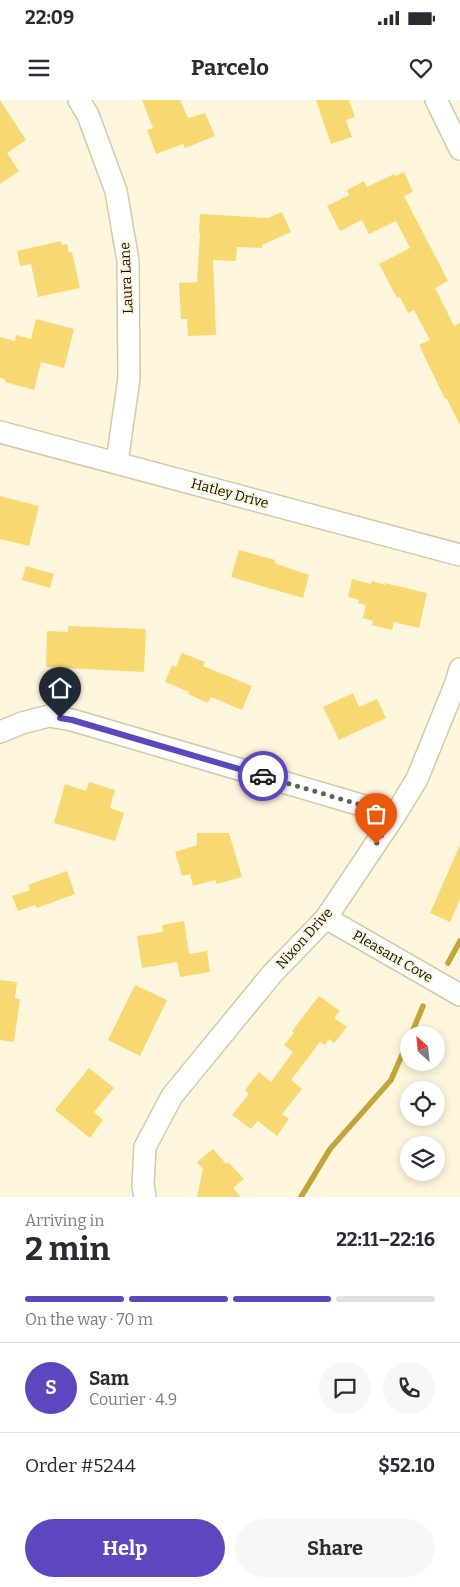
<!DOCTYPE html>
<html lang="en">
<head>
<meta charset="utf-8">
<style>
  body { margin:0; font-family:Bitter,serif; background:#f7f7f7; color:#2b2b33; height:100vh; display:flex; flex-direction:column; font-size:19px; white-space:nowrap }
  * { box-sizing:border-box; margin:0 }
  p { font-size:16px; color:#7c7c81 }
  .icon { flex:none; width:28px; height:28px; fill:none; stroke:currentColor; stroke-width:2; stroke-linecap:round; stroke-linejoin:round }
  .map { position:relative; height:1097px; overflow:hidden }
  .side { display:flex; flex-direction:column; background:#fff; flex:1 }
  .side>* { flex:none }
  .needle { width:32px; rotate:333deg }
  .controls { position:absolute; left:400px; top:926px; display:grid; gap:10px }
  .controls a { display:grid; place-items:center; width:45px; height:45px; border-radius:50%; background:#fff; box-shadow:0 2px 8px #0003; font-size:25px }
  .pin { position:absolute; display:grid; place-items:center; width:42px; height:42px; color:#fff; margin:-51px -21px; border-radius:50% 50% 50% 0; rotate:-45deg; box-shadow:0 0 5px #0007 }
  .pin .icon { rotate:45deg }
  .courier { position:absolute; display:grid; place-items:center; width:50px; height:50px; margin:-25px; border:4px solid #5e46be; border-radius:50%; background:#fff; color:#222; box-shadow:0 1px 6px #0007 }
  .headline em { font-style:normal; font-weight:700 }
  .headline div { display:flex; flex-direction:column-reverse }
  .headline { display:flex; align-items:center; justify-content:space-between; height:85px; padding:0 25px }
  h1 { font-size:32px; font-weight:700; line-height:38px }
  .bar { display:grid; grid-template-columns:repeat(4,1fr); gap:8px 5px; align-content:center; height:60px; padding:0 25px }
  .bar i { height:6px; border-radius:4px; background:#e1e1e2 }
  .bar .active { background:#5e46be }
  .bar p { grid-column:span 4 }
  .line { display:flex; align-items:center; gap:12px; padding:0 25px; border-top:1px solid #e1e1e2 }
  .line div { flex:1 }
  .round { display:grid; place-items:center; flex:none; width:52px; height:52px; border-radius:26px; background:#f7f7f7 }
  .cta { display:flex; gap:10px; margin-top:auto; padding:10px 25px }
  .cta a { flex:1; height:58px; border-radius:30px; background:#5e46be; color:#fff; font-size:20px; font-weight:700; line-height:58px; text-align:center }
  .cta a+a { background:#f7f7f7; color:#2b2b33 }
  .status { display:flex; justify-content:space-between; align-items:center; height:35px; padding:0 25px; background:#fff; direction:ltr }
  .status svg { height:14px; fill:currentColor }
  header { display:flex; justify-content:space-between; align-items:center; height:65px; padding:0 25px; background:#fff; font-size:22px; font-weight:700 }
  .map>svg:first-child { display:block }
</style>
</head>
<body>
<div class="status"><b>22:09</b><svg viewBox="0 0 49 12"><path d="M0 12V9h3v3zM5 12V6h3v6zM10 12V3h3v9zM15 12V0h3v12zM26 1h20v11H26zM47 4h2v5h-2z"/></svg></div>
<header><svg class="icon" aria-label="menu" viewBox="0 0 24 24"><path d="M4 6h16M4 12h16M4 18h16"/></svg>Parcelo<svg class="icon" aria-label="heart" viewBox="0 0 24 24"><path d="M12 20l-8-8c-3-5 5-10 8-4 3-6 11-1 8 4z"/></svg></header>
<div class="map">
<svg width="460" height="1097" viewBox="0 0 460 1097">
  <rect width="100%" height="100%" fill="#fef6dc"/>
  <g fill="none" stroke-linecap="round" stroke-linejoin="round">
    <g stroke="#c3a438" stroke-width="5.5">
      <polyline points="448,863 460,841"/>
      <polyline points="411,935 423,906"/>
      <polyline points="301,1097 330,1049 391,980 409,939"/>
    </g>
  </g>
  <g fill="#f8d870">
    <polygon points="0,0 26,40 7,53 19,71 0,84"/>
    <polygon points="142,0 180,0 188,18 205,13 215,36 185,48 183,44 156,54 147,30 153,28"/>
    <polygon points="316,0 349,0 355,17 346,20 352,37 331,44"/>
    <polygon points="404,72 413,92 404,96 448,181 435,188 454,226 460,223 460,325 447,299 445,299 419,245 430,240 414,210 408,213 400,197 397,198 379,164 410,148 396,121 369,134 362,120 340,131 327,106 349,95 347,90 364,81 367,87 394,74 395,76"/>
    <polygon points="282,112 291,132 262,145 262,148 237,147 236,161 213,160 216,235 188,236 187,219 181,219 179,183 197,182 200,133 199,133 200,114 268,118"/>
    <polygon points="61,141 62,145 67,144 69,153 72,152 80,188 38,197 31,164 20,166 17,151"/>
    <polygon points="36,219 74,229 64,268 41,262 34,290 5,282 5,279 0,278 0,237 15,241 16,235 31,239"/>
    <polygon points="0,396 39,406 29,446 0,439"/>
    <polygon points="239,450 275,460 274,463 309,475 303,498 231,477"/>
    <polygon points="26,466 54,474 50,488 22,480"/>
    <polygon points="352,479 371,484 372,481 385,485 385,483 427,493 419,528 394,522 392,530 372,525 373,521 363,518 366,505 358,503 359,500 348,497"/>
    <polygon points="68,526 146,529 144,572 46,567 47,531 68,532"/>
    <polygon points="182,553 205,562 203,566 252,586 242,610 211,597 208,603 188,594 189,592 165,582 172,565 176,567"/>
    <polygon points="353,593 359,607 377,599 386,618 339,640 323,607"/>
    <polygon points="89,682 115,690 110,708 124,713 115,741 54,723 65,684 86,691"/>
    <polygon points="197,733 229,733 242,777 217,784 215,780 193,786 190,774 182,776 175,752 197,745"/>
    <polygon points="460,745 460,799 450,822 430,813"/>
    <polygon points="67,771 75,794 37,808 35,805 18,811 12,796 30,790 28,785"/>
    <polygon points="184,821 189,854 207,851 210,872 180,877 177,862 142,868 137,836 163,832 162,825"/>
    <polygon points="0,880 17,882 15,898 20,899 14,942 0,940"/>
    <polygon points="135,885 167,900 140,956 108,940"/>
    <polygon points="319,896 340,911 334,918 347,927 334,943 329,939 325,945 320,942 291,980 302,989 282,1014 289,1019 277,1036 258,1021 251,1029 232,1015 249,994 245,990 259,972 271,982 293,952 284,945 294,933 292,931"/>
    <polygon points="89,968 114,988 94,1012 103,1020 90,1038 55,1010"/>
    <polygon points="213,1049 226,1064 228,1062 244,1079 233,1088 241,1097 197,1097 203,1069 197,1062"/>
  </g>
  <g fill="none" stroke-linecap="round" stroke-linejoin="round">
    <defs>
      <g id="minor">
        <polyline points="79,0 88,15 116,91 128,161 129,278 117,362"/>
        <polyline points="436,0 460,49"/>
        <polyline points="0,332 460,455"/>
        <polyline points="0,632 22,623 49,616 72,620 395,715"/>
        <polyline points="326,818 460,895"/>
        <polyline points="145,1097 143,1085 145,1047 172,996 272,874 326,818 395,715 417,679 456,583 460,569"/>
      </g>
    </defs>
    <use href="#minor" stroke="#d3c9a9" stroke-width="24"/>
    <use href="#minor" stroke="#fff" stroke-width="21"/>
  </g>
  <g fill="none" stroke-linecap="round" stroke-linejoin="round">
    <polyline stroke="#666050" stroke-width="5" stroke-dasharray="0 9" points="263,676 395,715 376,744"/>
    <polyline stroke="#5e46be" stroke-width="6" points="60,618 72,620 263,676"/>
  </g>
  <g text-anchor="middle" stroke-width="4" stroke-linejoin="round" paint-order="stroke">
    <g font-size="14" fill="#141005" stroke="#fef6dc">
      <text transform="translate(126 178) rotate(-93)" y="5">Laura Lane</text>
      <text transform="translate(230 393) rotate(15)" y="5">Hatley Drive</text>
      <text transform="translate(304 838) rotate(-48)" y="5">Nixon Drive</text>
      <text transform="translate(393 856) rotate(30)" y="5">Pleasant Cove</text>
    </g>
  </g>
</svg>
<div class="controls">
<a><svg class="needle" viewBox="-14 -14 28 28"><path d="M0-13l5 13h-10z" fill="#e53935"/><path d="M0 13l5-13h-10z" fill="#7c7c81"/></svg></a>
<a><svg class="icon" aria-label="locate" viewBox="0 0 24 24"><circle cx="12" cy="12" r="6"/><path d="M12 2v4M12 18v4M2 12h4M18 12h4"/></svg></a>
<a><svg class="icon" aria-label="layers" viewBox="0 0 24 24"><path d="M12 4l9 5-9 5-9-5zM3 14l9 5 9-5"/></svg></a>
</div>
<div class="pin" style="left:376px;top:744px;background:#ea580c"><svg class="icon" aria-label="bag" viewBox="0 0 24 24"><path d="M5 8h14l-1 12H6zM9 8a3 3 0 0 1 6 0"/></svg></div>
<div class="pin" style="left:60px;top:618px;background:#1f2937"><svg class="icon" aria-label="home" viewBox="0 0 24 24"><path d="M3 11l9-7 9 7M6 9v11h12V9"/></svg></div>
<div class="courier" style="left:263px;top:676px"><svg class="icon" aria-label="car" viewBox="0 0 24 24"><path d="M5 17H2v-5l4-1 3-4h7l3 4 3 1v5h-3M9 17h6M6 11h13"/><circle cx="7" cy="17" r="2"/><circle cx="17" cy="17" r="2"/></svg></div>
</div>
<section class="side">
<div class="headline"><div><h1>2 min</h1><p>Arriving in</p></div><em>22:11–22:16</em></div>
<div class="bar"><i class="active"></i><i class="active"></i><i class="active"></i><i></i><p>On the way · 70 m</p></div>
<div class="line" style="height:90px"><b class="round" style="background:#5e46be;color:#fff">S</b><div><b>Sam</b><p>Courier · 4.9</p></div><a class="round"><svg class="icon" aria-label="chat" viewBox="0 0 24 24"><path d="M4 5h16v11H9l-5 4z"/></svg></a><a class="round"><svg class="icon" aria-label="phone" viewBox="0 0 24 24"><path d="M5 4h4l2 5-3 2q2 4 5 5l2-3 5 2v4C11 20 4 13 5 4z"/></svg></a></div>
<div class="line" style="height:65px"><div>Order #5244</div><b>$52.10</b></div>
<div class="cta"><a>Help</a><a>Share</a></div>
</section>
</body>
</html>
